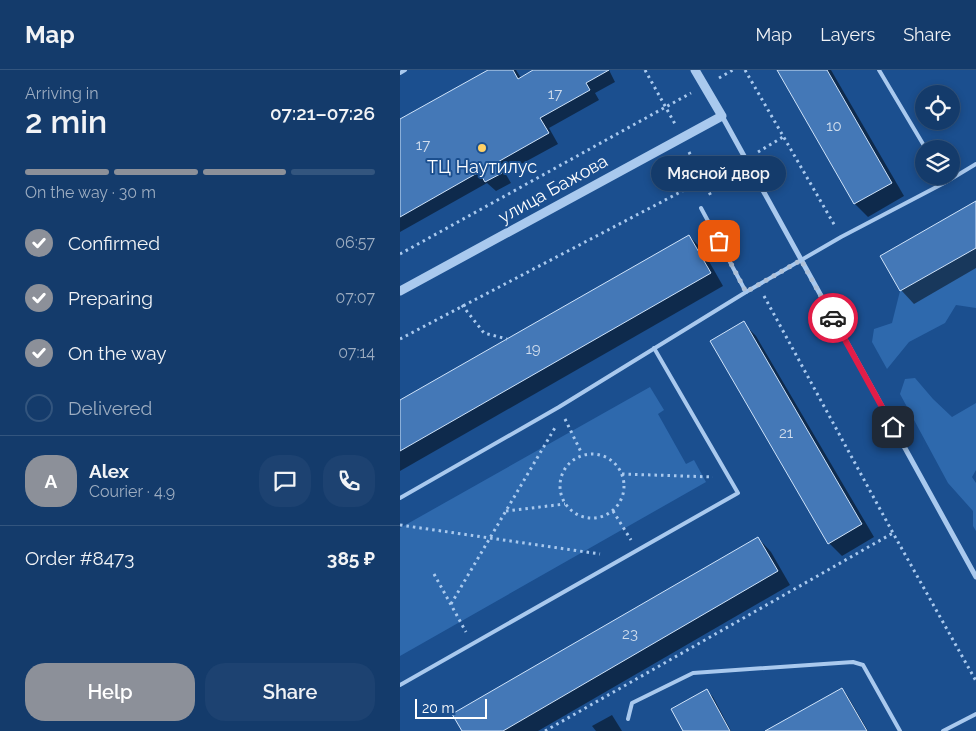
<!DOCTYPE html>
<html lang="en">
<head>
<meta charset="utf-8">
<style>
  body { margin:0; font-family:Raleway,sans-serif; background:#1d4271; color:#f1f3f6; height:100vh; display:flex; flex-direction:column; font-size:19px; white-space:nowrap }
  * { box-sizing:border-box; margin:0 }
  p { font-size:16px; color:#9dadc1 }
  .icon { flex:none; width:28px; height:28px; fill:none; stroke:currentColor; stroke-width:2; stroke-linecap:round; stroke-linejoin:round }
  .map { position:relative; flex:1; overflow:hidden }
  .drawer { display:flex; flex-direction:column; background:#143b6b; width:400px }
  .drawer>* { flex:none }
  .controls { position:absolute; left:515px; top:15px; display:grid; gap:10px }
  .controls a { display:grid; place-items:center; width:45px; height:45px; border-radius:50%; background:#143b6b; box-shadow:0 2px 8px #0003,0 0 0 1px #33557e; font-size:25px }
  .scale { position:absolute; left:15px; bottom:12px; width:72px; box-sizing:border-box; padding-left:5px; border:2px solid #fff; border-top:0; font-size:14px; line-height:18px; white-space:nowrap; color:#fff; -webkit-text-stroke:4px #1b4f8f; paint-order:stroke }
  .pin { position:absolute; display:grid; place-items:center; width:42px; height:42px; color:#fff; margin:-21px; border-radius:10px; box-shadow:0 2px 8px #0006 }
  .courier { position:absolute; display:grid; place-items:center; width:50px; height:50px; margin:-25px; border:4px solid #e11d48; border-radius:50%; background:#fff; color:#222; box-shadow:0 1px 6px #0007 }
  .bubble { position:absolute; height:35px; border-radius:18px; background:#143b6b; box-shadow:0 2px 8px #0003,0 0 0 1px #33557e; font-size:16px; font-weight:600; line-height:35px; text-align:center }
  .head em { font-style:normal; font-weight:600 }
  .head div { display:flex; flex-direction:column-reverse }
  .head { display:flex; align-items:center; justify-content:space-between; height:85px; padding:0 25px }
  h1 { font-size:32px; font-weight:600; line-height:38px }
  .bar { display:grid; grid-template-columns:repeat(4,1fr); gap:8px 5px; align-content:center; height:60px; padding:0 25px }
  .bar i { height:6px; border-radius:4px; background:#33557e }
  .bar .selected { background:#8c9099 }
  .bar p { grid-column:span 4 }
  .line { display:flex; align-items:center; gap:12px; padding:0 25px; border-top:1px solid #33557e }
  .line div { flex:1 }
  .round { display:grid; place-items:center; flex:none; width:52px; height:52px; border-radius:20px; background:#1d4271 }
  ol { padding:0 25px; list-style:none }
  li { display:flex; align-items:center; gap:15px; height:55px }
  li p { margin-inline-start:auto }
  li .icon { padding:5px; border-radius:50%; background:#8c9099; color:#fff; stroke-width:4 }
  li:last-child { color:#9dadc1 }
  li i { width:28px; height:28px; border:2px solid #33557e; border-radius:50% }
  .cta { display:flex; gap:10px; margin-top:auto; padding:10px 25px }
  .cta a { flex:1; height:58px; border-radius:20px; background:#8c9099; color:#fff; font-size:20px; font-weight:600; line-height:58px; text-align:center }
  .cta a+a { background:#1d4271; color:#f1f3f6 }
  header { display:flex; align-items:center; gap:30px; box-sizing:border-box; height:70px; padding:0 25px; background:#143b6b; border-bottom:1px solid #33557e }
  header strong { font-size:24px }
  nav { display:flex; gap:28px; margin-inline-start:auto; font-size:18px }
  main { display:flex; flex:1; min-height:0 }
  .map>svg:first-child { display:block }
</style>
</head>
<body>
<header>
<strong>Map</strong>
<nav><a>Map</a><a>Layers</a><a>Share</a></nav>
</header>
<main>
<section class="drawer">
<div class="head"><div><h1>2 min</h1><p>Arriving in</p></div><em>07:21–07:26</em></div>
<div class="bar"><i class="selected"></i><i class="selected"></i><i class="selected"></i><i></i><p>On the way · 30 m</p></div>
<ol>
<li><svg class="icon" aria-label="check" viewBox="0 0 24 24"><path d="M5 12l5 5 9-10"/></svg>Confirmed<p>06:57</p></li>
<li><svg class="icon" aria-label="check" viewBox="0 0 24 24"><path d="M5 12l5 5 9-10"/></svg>Preparing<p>07:07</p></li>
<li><svg class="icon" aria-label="check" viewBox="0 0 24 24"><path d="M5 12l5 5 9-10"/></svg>On the way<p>07:14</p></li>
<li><i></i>Delivered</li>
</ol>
<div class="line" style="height:90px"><b class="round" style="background:#8c9099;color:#fff">A</b><div><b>Alex</b><p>Courier · 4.9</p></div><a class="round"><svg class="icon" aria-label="chat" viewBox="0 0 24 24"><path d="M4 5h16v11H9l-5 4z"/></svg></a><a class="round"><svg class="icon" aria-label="phone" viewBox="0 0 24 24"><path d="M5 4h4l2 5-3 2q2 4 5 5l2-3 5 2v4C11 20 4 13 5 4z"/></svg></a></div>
<div class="line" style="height:65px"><div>Order #8473</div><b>385 ₽</b></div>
<div class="cta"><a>Help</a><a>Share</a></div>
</section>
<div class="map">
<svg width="576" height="661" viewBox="0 0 576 661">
  <rect width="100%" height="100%" fill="#1b4f8f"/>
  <g fill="#2e69ad">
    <polygon points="576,178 576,238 556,235 545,253 509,272 487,299 472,272 474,259 492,253 500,221"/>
    <polygon points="515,308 533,329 552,347 576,333 576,400 572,407 576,413 576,461 573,456 573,441 548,413 500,324 505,309"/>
    <polygon points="250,317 264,340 258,344 286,394 294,390 306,412 0,586 0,458"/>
  </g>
  <g fill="#0007">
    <polygon points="90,0 116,0 121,8 136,0 209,0 215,12 195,23 199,30 149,58 158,74 105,103 111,113 96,121 87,113 0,162 0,51"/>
    <polygon points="378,0 431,0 504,126 468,147 455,134"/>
    <polygon points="576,132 576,198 514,234 501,220 482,186"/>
    <polygon points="289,166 302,179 323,216 0,401 0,331"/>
    <polygon points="343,253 356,266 474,467 442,486 429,473"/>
    <polygon points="358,468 371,482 390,515 138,661 63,661"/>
    <polygon points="442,619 447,625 468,661 367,661"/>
    <polygon points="307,621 313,627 331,661 284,661"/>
    <polygon points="212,645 222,661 196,661 192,656"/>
  </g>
  <g fill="#4478b7" stroke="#cfe3fa">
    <polygon points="88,0 113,0 118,9 133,0 209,0 186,13 190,20 140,48 149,63 96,93 102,103 85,112 79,102 0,147 0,49"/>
    <polygon points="377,0 427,0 492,113 454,134"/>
    <polygon points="576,131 576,178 500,221 480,186"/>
    <polygon points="289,165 311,203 0,381 0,330"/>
    <polygon points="344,251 462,454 428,474 310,271"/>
    <polygon points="358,467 378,501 103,661 62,661 52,644"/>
    <polygon points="442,618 467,661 365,661"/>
    <polygon points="307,619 330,661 283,661 271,639"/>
  </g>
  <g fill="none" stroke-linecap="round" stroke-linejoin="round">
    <g stroke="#a9c9ee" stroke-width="3" stroke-dasharray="2.5 4" stroke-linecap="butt">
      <polyline points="245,0 275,54"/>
      <polyline points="345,0 435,156"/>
      <polyline points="319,8 333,0"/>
      <polyline points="289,82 312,128"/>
      <polyline points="358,82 383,67"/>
      <polyline points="0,184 291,23"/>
      <polyline points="364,226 493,463 576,611"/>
      <polyline points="62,235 84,263 107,269"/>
      <polyline points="0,269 332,95"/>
      <polyline points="165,349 182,384"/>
      <circle cx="192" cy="416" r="32"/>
      <polyline points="222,404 313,407"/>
      <polyline points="106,441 165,434"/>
      <polyline points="213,441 231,470"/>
      <polyline points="0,455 200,484"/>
      <polyline points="34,504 66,562"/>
      <polyline points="51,534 156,356"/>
      <polyline points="145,661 493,463"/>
    </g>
    <g stroke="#a9c9ee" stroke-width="4">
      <polyline points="479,0 526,79"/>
      <polyline points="0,3 5,0"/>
      <polyline points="301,138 346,222"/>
      <polyline points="0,428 159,337 346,222 441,167 546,112 576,94"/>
      <polyline points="0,615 338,423 254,278"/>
      <polyline points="228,649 232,633 293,603 453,592 463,595 500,661"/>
      <polyline points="543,661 576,644"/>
    </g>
    <polyline stroke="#a9c9ee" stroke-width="5" points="322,46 576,507"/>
    <polyline stroke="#a9c9ee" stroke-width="9" points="0,221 322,46 295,0"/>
  </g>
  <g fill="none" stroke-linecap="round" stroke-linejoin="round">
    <polyline stroke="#afc1d8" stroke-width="5" stroke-dasharray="0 9" points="319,171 346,222 401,190 433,248"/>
    <polyline stroke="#e11d48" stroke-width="6" points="433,248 493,357"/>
  </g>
  <circle fill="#ffd166" stroke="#1b4f8f" stroke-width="2" cx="82" cy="78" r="5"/>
  <g text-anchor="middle" stroke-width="4" stroke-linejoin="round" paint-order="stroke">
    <g font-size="15" fill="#d0dded">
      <text x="155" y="29">17</text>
      <text x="434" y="61">10</text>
      <text x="23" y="80">17</text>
      <text x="133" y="284">19</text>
      <text x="386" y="368">21</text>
      <text x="230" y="569">23</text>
    </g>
    <g font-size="18" fill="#fff" stroke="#1b4f8f">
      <text x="82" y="103">ТЦ Наутилус</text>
    </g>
    <g font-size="18" fill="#fff" stroke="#1b4f8f">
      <text transform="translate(153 119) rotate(-29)" y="6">улица Бажова</text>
    </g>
  </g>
</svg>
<div class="controls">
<a><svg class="icon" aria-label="locate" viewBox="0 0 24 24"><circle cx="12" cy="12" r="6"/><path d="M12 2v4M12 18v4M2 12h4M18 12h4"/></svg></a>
<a><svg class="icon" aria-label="layers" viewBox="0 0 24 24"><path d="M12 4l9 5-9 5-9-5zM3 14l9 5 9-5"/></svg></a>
</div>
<div class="scale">20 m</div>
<div class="pin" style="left:319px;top:171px;background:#ea580c"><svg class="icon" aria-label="bag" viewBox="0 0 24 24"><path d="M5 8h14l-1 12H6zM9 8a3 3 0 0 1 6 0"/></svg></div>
<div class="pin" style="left:493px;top:357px;background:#1f2937"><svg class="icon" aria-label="home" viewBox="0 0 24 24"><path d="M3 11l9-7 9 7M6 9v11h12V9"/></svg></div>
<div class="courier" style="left:433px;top:248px"><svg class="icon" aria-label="car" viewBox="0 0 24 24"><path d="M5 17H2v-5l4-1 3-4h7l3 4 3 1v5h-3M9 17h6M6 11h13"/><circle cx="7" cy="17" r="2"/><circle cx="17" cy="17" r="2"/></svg></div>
<div class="bubble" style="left:251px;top:86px;width:135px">Мясной двор</div>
</div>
</main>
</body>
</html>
